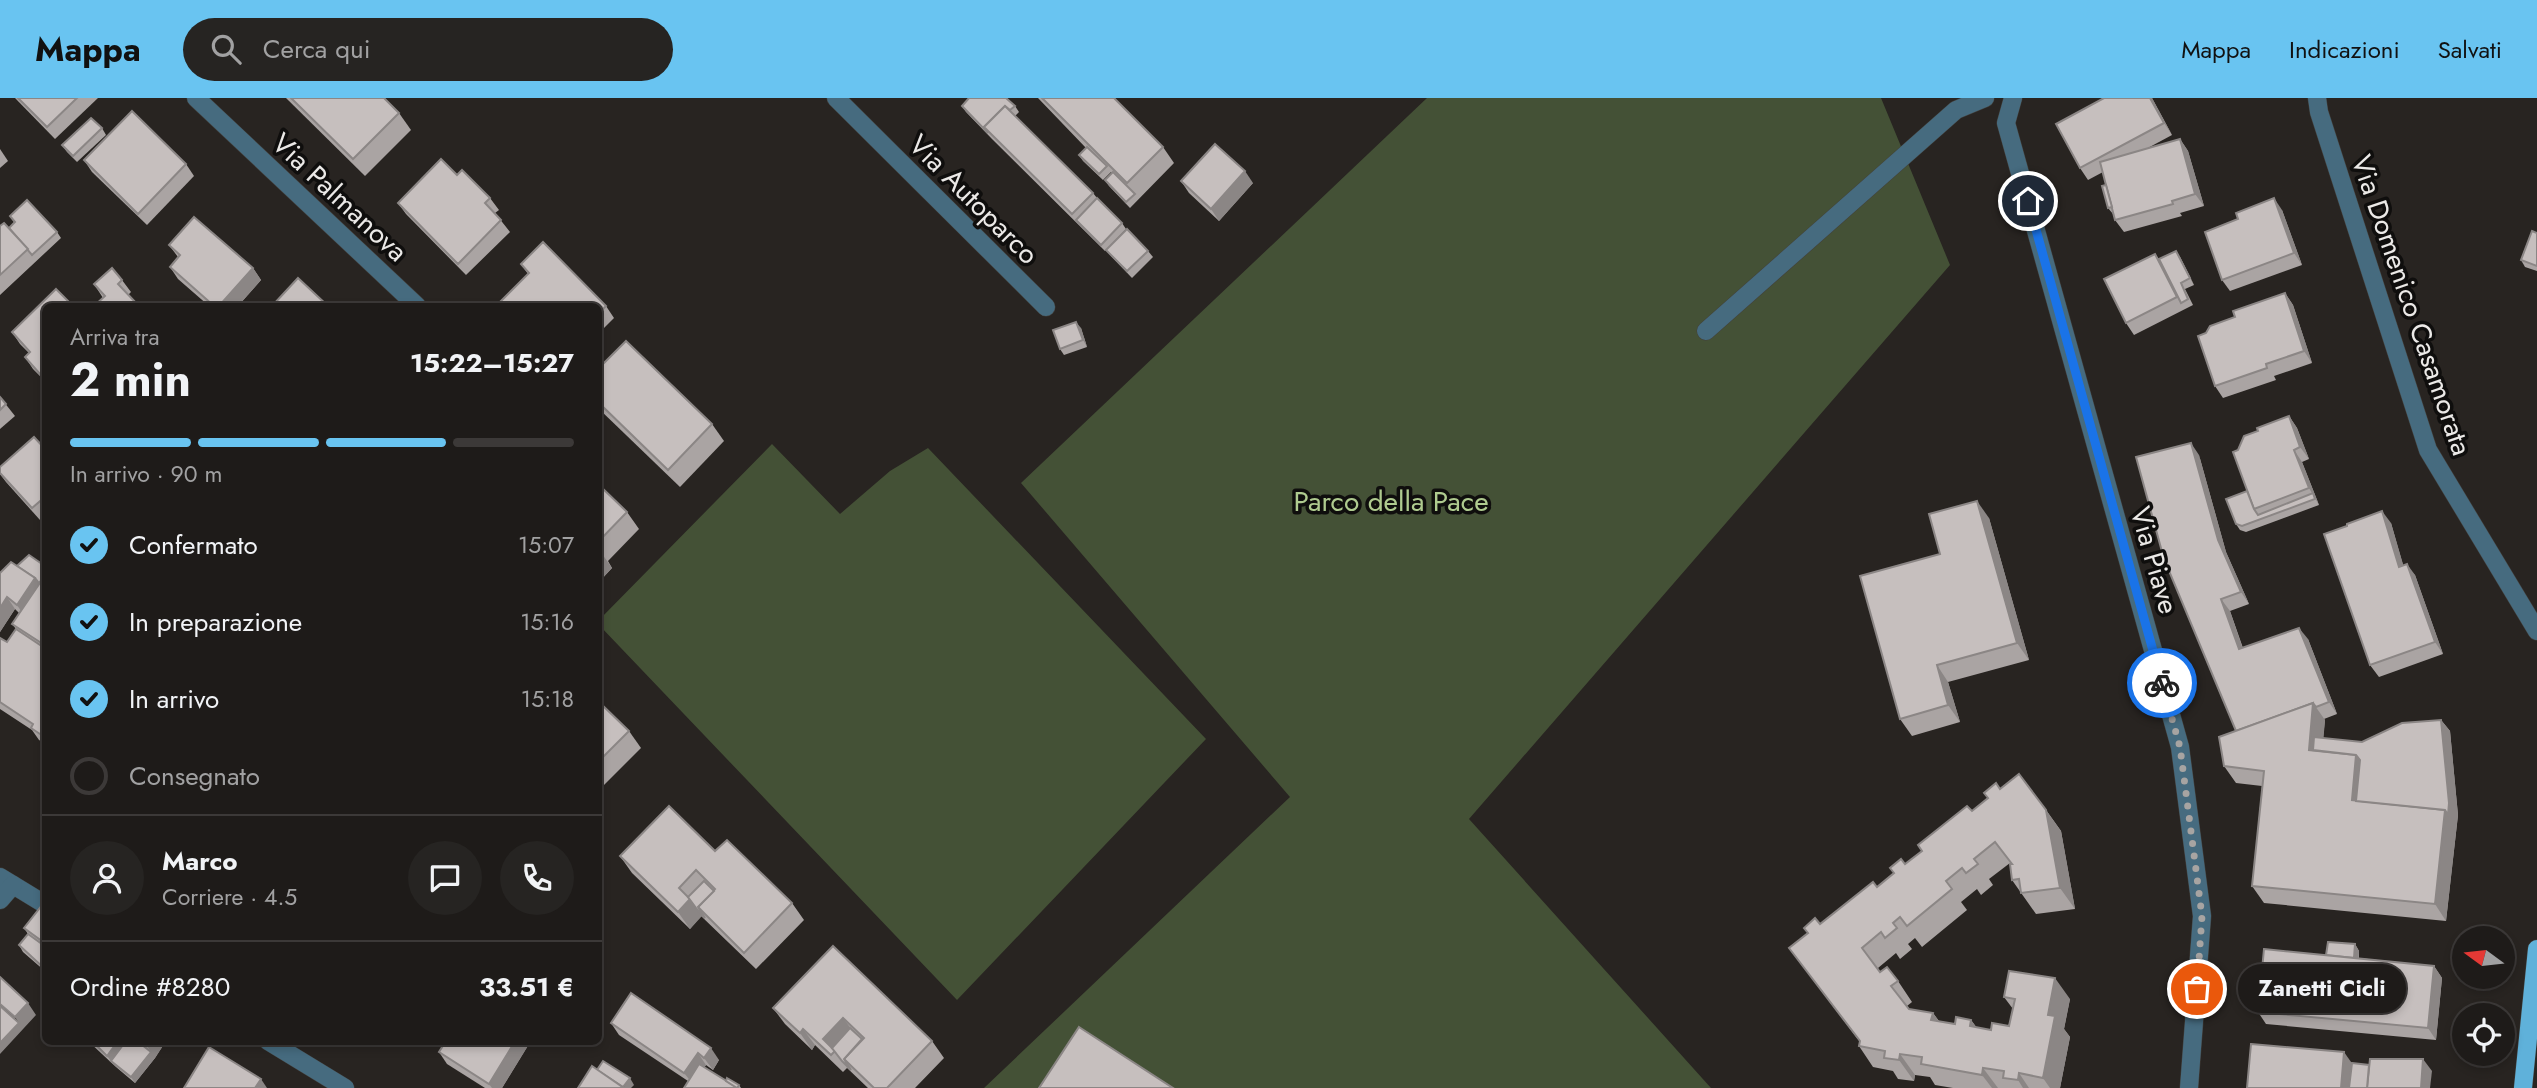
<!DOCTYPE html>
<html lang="it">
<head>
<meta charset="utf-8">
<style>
  body { margin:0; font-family:Jost,sans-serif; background:#262422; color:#f1f3f6; height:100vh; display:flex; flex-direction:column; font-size:26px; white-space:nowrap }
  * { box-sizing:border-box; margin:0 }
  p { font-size:23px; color:#a1a1a2 }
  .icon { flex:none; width:38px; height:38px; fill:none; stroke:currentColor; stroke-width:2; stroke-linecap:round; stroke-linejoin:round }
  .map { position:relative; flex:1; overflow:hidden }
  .details { position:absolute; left:42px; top:205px; width:560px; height:742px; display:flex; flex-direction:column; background:#1e1b19; border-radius:10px; box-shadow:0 4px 10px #0003,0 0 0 2px #3c3938 }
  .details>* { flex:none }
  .needle { width:46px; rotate:285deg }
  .controls { position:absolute; left:2452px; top:828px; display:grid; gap:14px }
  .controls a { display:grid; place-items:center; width:63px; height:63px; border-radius:50%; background:#1e1b19; box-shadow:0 4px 10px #0003,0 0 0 2px #3c3938; font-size:35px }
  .pin { position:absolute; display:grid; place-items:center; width:60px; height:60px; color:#fff; margin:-30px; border:4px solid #fff; border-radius:50%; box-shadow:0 2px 7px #0007 }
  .courier { position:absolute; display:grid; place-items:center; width:70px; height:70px; margin:-35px; border:5px solid #1a73e8; border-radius:50%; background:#fff; color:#222; box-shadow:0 2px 9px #0007 }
  .bubble { position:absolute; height:49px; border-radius:24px; background:#1e1b19; box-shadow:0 4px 10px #0003,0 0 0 2px #3c3938; font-size:23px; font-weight:700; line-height:49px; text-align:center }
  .summary em { font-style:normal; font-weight:700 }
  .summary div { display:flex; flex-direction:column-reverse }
  .summary { display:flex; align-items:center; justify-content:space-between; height:119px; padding:0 28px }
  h1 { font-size:46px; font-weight:700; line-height:52px }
  .bar { display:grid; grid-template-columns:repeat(4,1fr); gap:10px 7px; align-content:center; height:84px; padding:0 28px }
  .bar i { height:9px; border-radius:5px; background:#3c3938 }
  .bar .current { background:#69c4f1 }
  .bar p { grid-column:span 4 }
  .line { display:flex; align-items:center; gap:18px; padding:0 28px; border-top:2px solid #3c3938 }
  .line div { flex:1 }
  .round { display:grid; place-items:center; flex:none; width:74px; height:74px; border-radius:37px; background:#262422 }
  ol { padding:0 28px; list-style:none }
  li { display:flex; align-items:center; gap:21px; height:77px }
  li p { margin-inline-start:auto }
  li .icon { padding:7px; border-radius:50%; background:#69c4f1; color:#111; stroke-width:4 }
  li:last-child { color:#a1a1a2 }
  li i { width:38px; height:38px; border:4px solid #3c3938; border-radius:50% }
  header { display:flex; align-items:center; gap:42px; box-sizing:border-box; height:98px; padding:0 35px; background:#69c4f1; color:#111 }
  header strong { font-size:33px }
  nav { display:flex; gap:38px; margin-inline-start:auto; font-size:24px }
  .search { width:490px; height:63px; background:#262422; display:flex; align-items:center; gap:18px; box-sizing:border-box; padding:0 24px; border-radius:38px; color:#a1a1a2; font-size:26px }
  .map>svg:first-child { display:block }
</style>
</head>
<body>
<header>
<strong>Mappa</strong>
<div class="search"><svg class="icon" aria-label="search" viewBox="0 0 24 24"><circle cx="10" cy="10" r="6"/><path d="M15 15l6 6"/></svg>Cerca qui</div>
<nav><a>Mappa</a><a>Indicazioni</a><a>Salvati</a></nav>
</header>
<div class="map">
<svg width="2537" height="990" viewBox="0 0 2537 990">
  <rect width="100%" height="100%" fill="#282421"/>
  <g fill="#445136">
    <polygon points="1427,0 1881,0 1950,167 1469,721 1711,990 984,990 1290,699 1021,385"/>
    <polygon points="772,346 840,416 890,373 928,350 1206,641 957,902 599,527 599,522"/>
  </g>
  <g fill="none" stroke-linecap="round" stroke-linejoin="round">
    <defs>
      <g id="minor">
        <polyline points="196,0 417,208"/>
        <polyline points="836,0 1046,209"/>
        <polyline points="2013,0 2006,25 2180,649 2202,818 2189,990"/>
        <polyline points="2317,0 2319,14 2428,352 2537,533"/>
        <polyline points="1706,233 1956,12 1985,0"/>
        <polyline points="0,779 46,807"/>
        <polyline points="0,802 13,787"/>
        <polyline points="268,943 345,990"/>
      </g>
      <polyline id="major" points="2523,990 2537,851"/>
    </defs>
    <use href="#minor" stroke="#43403d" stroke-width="19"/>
    <use href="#major" stroke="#43403d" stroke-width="19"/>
    <use href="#minor" stroke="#466b7f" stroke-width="18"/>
    <use href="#major" stroke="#5fb1da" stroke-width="18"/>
  </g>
  <g fill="#aaa4a3">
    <polygon points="15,0 98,0 55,41"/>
    <polygon points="286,0 384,0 399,15 411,32 365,78"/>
    <polygon points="1038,0 1114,0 1163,49 1174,65 1130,110 1109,88 1105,82 1112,75 1111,74 1103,82 1083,63 1079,57 1086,50"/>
    <polygon points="2152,0 2172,37 2146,51 2180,41 2188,53 2204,108 2180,115 2182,118 2124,134 2115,122 2114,115 2113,116 2108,110 2106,87 2103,74 2088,82 2080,70"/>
    <polygon points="962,8 1015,8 1019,14 1015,18 1093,95 1097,100 1122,125 1126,131 1105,153 992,41 966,14"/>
    <polygon points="102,30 106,37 77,64 67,54 62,47"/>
    <polygon points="0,51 8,63 0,70"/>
    <polygon points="84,62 186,66 194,78 147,127 92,74"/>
    <polygon points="457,77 490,100 499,112 495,115 510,134 466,177 406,116 398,105"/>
    <polygon points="1181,83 1253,85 1219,123 1189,95"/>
    <polygon points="2282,112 2302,167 2230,193 2222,182"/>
    <polygon points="10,118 57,134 61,140 0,197 0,128 9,130 14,124"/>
    <polygon points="2537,135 2537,173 2525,169 2521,162"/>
    <polygon points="169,147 253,170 261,182 238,208 209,208 178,181 170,169 178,159"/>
    <polygon points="1106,152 1148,153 1153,159 1132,180 1111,158"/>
    <polygon points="2176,153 2180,159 2194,187 2185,191 2193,207 2134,237 2126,225 2155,156 2159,161"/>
    <polygon points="521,166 606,208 614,220 598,236 598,208 503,208 500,204 528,176"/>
    <polygon points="122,182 131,194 128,197 138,208 94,208 103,200 94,186"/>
    <polygon points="2285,195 2293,207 2312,265 2274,278 2276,282 2223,300 2215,288 2235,219"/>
    <polygon points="46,208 46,284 33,271 25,259 29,255 20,246 12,234"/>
    <polygon points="1081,230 1087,249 1064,257 1060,251"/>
    <polygon points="598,271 712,326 724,343 680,389 598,310"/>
    <polygon points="0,299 15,318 0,331"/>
    <polygon points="2289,318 2297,330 2309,361 2302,364 2319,407 2246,434 2240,432 2236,426 2247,393 2238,352 2258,333"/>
    <polygon points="46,352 46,417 40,422 6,384 0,376 0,369"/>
    <polygon points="2199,357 2226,454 2249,506 2230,513 2243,550 2308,541 2337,616 2324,621 2325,622 2323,640 2362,644 2441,622 2450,633 2458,717 2446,823 2264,805 2252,788 2262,688 2236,685 2224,668 2236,633"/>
    <polygon points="598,386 627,414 639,431 608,463 612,470 598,485"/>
    <polygon points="1989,420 2029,562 1948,584 1960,624 1912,638 1900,621 1940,456"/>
    <polygon points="2391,425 2403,467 2415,477 2443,556 2379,579 2370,567"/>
    <polygon points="46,466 46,646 39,642 32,632 0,611 0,540 7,544 16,531 12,526 19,515 15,511 0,534 0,475 17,468 45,468"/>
    <polygon points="598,603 629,633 641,650 598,693"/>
    <polygon points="2000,691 2046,712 2061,733 2075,811 2036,816 2012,782 2010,765 1989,781 1993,787 1981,797 1977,791 1961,804 1967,812 1922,849 1915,840 1908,846 1912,851 1900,861 1896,855 1878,870 1880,874 1898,883 1912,904 1907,908 1909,911 1933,915 1939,923 1955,926 1971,922 1977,930 1991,932 2009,928 2013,911 2004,899 2070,901 2064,931 2070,939 2060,990 1953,990 1935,987 1930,979 1915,977 1914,983 1898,981 1893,973 1873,969 1859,948 1860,944 1789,850 1820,826 1877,789"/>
    <polygon points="715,753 792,805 804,822 756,871 701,818 690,831 632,775 620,758"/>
    <polygon points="46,807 46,874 23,854 19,847 28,836 24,830"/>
    <polygon points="2355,846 2359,853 2359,860 2434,868 2442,880 2436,942 2266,926 2258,914 2326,857"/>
    <polygon points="833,848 932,943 944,960 915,990 868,990 846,969 847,970 843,974 815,947 812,952 785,926 773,910"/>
    <polygon points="611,925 719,962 713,972 706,967 704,970 726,983 739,987 741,990 684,990 688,983 619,937"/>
    <polygon points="88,943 166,943 155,960 135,985 116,969"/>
    <polygon points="446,943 527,943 529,946 502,990 485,990 447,966 439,954"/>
  </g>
  <g fill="#8b8685">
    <polygon points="2150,0 2152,0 2172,37 2164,25"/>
    <polygon points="2180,41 2188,53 2204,108 2195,96"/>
    <polygon points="1245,73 1253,85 1219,123 1211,111"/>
    <polygon points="2274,100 2282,112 2302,167 2294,155"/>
    <polygon points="2176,153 2180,159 2194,187 2190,180"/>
    <polygon points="253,170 261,182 238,208 219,208"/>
    <polygon points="2285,195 2293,207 2312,265 2304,253"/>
    <polygon points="1076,224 1081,230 1087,249 1083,242"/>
    <polygon points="2289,318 2297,330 2309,361 2300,349"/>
    <polygon points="2191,345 2199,357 2226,454 2249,506 2241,494 2218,442"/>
    <polygon points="2294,352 2302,364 2319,407 2309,390"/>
    <polygon points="1977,403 1989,420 2029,562 2017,545"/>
    <polygon points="2382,413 2391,425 2407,480 2399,469"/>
    <polygon points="600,453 612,470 598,485 598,455"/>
    <polygon points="2407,466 2415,477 2443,556 2435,544"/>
    <polygon points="35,480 44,492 25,519 17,507"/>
    <polygon points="7,499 15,511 0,534 0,510"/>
    <polygon points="2221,501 2230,513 2247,563 2239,551"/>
    <polygon points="2299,530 2308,541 2337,616 2329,604"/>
    <polygon points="1937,567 1948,584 1960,624 1948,607"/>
    <polygon points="2313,605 2325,622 2322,658 2309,652"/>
    <polygon points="2441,622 2450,633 2458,717 2446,823 2435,806"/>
    <polygon points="2356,657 2368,674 2365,708 2352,702"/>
    <polygon points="2046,712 2061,733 2075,811 2060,790"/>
    <polygon points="690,801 702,818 690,831 678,814"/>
    <polygon points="2355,846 2359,853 2358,871 2354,865"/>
    <polygon points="2434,868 2442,880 2436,942 2428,930"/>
    <polygon points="2055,880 2070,901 2064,931 2070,939 2060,990 2050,990 2043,980 2048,917"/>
    <polygon points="28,905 36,917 0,956 0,945 19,925 15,919"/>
    <polygon points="1933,915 1948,936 1931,922"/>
    <polygon points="843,920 855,936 837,956 823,941"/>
    <polygon points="1971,922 1986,943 1970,928"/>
    <polygon points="803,931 815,947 812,952 800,935"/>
    <polygon points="118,943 134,943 111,963 107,958"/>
    <polygon points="150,943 166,943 155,960 135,985 131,979 151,954 147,948"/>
    <polygon points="522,943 527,943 529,946 502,990 492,990 489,986 514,945"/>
    <polygon points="711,950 719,962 713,972 704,960"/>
    <polygon points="2344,954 2356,971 2354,990 2341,990"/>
    <polygon points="698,955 706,967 693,986 684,975"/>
    <polygon points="1900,956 1915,977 1914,983 1899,962"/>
    <polygon points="2423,961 2432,973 2430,990 2421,990"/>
    <polygon points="1983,970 1998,990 1992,990 1982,977"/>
    <polygon points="2019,975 2029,990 2023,990 2018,982"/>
    <polygon points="630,980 634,987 631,990 623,990"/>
    <polygon points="261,981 267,990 255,990"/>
  </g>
  <g fill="#c6bfbe" stroke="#8b8685" stroke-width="2">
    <polygon points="18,0 77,0 47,29"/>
    <polygon points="291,0 384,0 399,15 353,61"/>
    <polygon points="969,0 1006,0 1015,8 1010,12 1005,8 984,29 988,35 962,8"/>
    <polygon points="1042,0 1114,0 1163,49 1127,85"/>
    <polygon points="2104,0 2150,0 2164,25 2080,70 2056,26"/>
    <polygon points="1005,8 1093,95 1072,116 984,29"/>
    <polygon points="132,13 186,66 138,116 84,62"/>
    <polygon points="91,20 102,30 73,58 62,47"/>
    <polygon points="2180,41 2195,96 2172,103 2173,106 2115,122 2100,64"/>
    <polygon points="1215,46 1245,73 1211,111 1181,83"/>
    <polygon points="1087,49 1107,68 1099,76 1079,57"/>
    <polygon points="441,61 457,77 462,72 490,100 485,105 501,122 458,166 398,105"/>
    <polygon points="1113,74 1135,96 1126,104 1105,82"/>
    <polygon points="2106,87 2112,109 2108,110 2102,88"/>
    <polygon points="1097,100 1122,125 1101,147 1076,122"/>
    <polygon points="2274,100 2294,155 2222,182 2205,134 2238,121 2236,115"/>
    <polygon points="27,102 57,134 32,157 9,130 15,124 10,118"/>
    <polygon points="194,119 253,170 219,208 214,208 170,169 180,157 169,147"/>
    <polygon points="4,125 28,151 0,177 0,128"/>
    <polygon points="1127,131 1148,153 1127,173 1106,152"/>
    <polygon points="2532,133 2537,135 2537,168 2521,162"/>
    <polygon points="543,144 606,208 598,216 598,208 505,208 500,204 529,175 521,166"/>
    <polygon points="2176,153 2190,180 2181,185 2188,201 2181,205 2159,161"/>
    <polygon points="2155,156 2177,199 2126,225 2104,181"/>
    <polygon points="112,170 122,182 118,186 138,207 137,208 94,208 105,198 94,186"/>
    <polygon points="298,180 328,208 272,208"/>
    <polygon points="56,191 73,208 46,208 46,271 40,276 25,259 30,254 12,234"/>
    <polygon points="2285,195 2304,253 2266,266 2267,270 2215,288 2198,238 2206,235 2210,228 2235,219 2233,213"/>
    <polygon points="1076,224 1083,242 1060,251 1053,232"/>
    <polygon points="626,243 712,326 668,372 598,304 598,271"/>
    <polygon points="0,299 6,306 0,312"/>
    <polygon points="2289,318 2300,349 2294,352 2309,390 2254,411 2233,354 2238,352 2244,338 2258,333 2257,330"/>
    <polygon points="34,339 46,352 46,398 32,410 0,375 0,369"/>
    <polygon points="2191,345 2218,442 2241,494 2221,501 2239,551 2299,530 2329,604 2316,609 2313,605 2236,633 2164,461 2136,359"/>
    <polygon points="598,386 627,414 598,444"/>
    <polygon points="2247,393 2254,411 2258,417 2313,395 2315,401 2242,428 2236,426 2226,401"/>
    <polygon points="1977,403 2017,545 1937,567 1948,607 1900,621 1860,478 1940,456 1929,416"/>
    <polygon points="2382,413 2399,469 2407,466 2435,544 2370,567 2324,436 2347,428 2347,426"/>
    <polygon points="29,457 45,468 46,466 46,476 39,485 35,480 17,468"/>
    <polygon points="11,464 35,480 17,507 7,499 0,510 0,475"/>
    <polygon points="46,476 46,548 12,526"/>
    <polygon points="16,531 46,551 46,640 31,630 33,626 0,604 0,540 7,544"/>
    <polygon points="598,603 629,633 598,664"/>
    <polygon points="2313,605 2309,652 2356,657 2352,702 2445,712 2435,806 2252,788 2264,673 2224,668 2219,639"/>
    <polygon points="2441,622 2449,705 2448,717 2445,712 2356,703 2360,662 2356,657 2313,652 2314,639 2362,644 2402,625"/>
    <polygon points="2019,676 2046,712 2060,790 2021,795 2019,781 2012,782 2010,766 2012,766 1995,744 1974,761 1978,766 1966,775 1962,770 1946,783 1952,791 1907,828 1900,819 1893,825 1897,830 1885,840 1881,834 1862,850 1880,874 1887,869 1898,883 1891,888 1909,911 1933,915 1931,922 1955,926 1956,919 1971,922 1970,928 1991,932 1992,925 2009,928 2015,901 2004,899 2009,873 2055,880 2048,917 2055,918 2043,980 2019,975 2018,982 2003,980 2004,973 1983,970 1982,977 1921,966 1922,959 1900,956 1899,962 1884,960 1885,953 1859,948 1860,943 1789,850 1808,835 1804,830 1815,820 1820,826 1873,784 1877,789 1894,775 1890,770 1901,761 1905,766 1922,753 1918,747 1967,708 1972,713 1988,700 1984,695 1996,685 2000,691"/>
    <polygon points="669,708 715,753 727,742 792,805 744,855 698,809 715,791 696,772 679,790 690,801 678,814 620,758"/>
    <polygon points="704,783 714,793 698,809 705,820 699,814 688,799"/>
    <polygon points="43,806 46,807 46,846 24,830"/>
    <polygon points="28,836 46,849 46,872 19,847"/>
    <polygon points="2328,844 2355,846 2354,860 2326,857"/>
    <polygon points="833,848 932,943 887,990 874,990 844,961 864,940 843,920 823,941 835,953 831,957 803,931 800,935 773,910"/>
    <polygon points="2264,851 2434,868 2428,930 2258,914"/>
    <polygon points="0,879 28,905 15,919 0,906"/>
    <polygon points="631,895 711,950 704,960 698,955 684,975 611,925"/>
    <polygon points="0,908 19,925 0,945"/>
    <polygon points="1079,929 1173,990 1039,990"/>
    <polygon points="850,930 862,941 844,961 851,972 842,963 832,950"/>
    <polygon points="92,943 118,943 107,958"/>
    <polygon points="126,943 137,943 151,954 131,979 111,963"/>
    <polygon points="140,943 150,943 147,948"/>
    <polygon points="446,943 511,943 514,945 489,986 439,954"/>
    <polygon points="511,943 522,943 518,950"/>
    <polygon points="2251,946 2344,954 2341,990 2247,990"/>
    <polygon points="209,949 261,981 255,990 184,990"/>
    <polygon points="2370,961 2423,961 2421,990 2367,990"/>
    <polygon points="603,963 630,980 623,989 597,972"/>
    <polygon points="2352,965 2369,967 2367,990 2349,990"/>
    <polygon points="699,966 738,990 684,990"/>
    <polygon points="592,968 624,990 578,990"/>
    <polygon points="727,980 739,987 737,990 726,983"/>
  </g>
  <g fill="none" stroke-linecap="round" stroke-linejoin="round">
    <polyline stroke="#a7a4a2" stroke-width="7" stroke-dasharray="0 12.6" points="2162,585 2180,649 2202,818 2197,891"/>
    <polyline stroke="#1a73e8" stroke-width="9" points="2028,103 2162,585"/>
  </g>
  <g text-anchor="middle" stroke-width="7" stroke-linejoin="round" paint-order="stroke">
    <g font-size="28" fill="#ebe9e7" stroke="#0f0e0d">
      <text transform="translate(340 99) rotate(43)" y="10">Via Palmanova</text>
      <text transform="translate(974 101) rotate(45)" y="10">Via Autoparco</text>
      <text transform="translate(2412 207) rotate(71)" y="10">Via Domenico Casamorata</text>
      <text transform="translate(2155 462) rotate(74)" y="10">Via Piave</text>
    </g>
    <g font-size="28" fill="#afcb8f" stroke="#0f0e0d">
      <text x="1391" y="413">Parco della Pace</text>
    </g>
  </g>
</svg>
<div class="controls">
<a><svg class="needle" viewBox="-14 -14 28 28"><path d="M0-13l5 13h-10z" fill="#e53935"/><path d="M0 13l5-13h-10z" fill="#a1a1a2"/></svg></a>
<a><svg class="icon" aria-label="locate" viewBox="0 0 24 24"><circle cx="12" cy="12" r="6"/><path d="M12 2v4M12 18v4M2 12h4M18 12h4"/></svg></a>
</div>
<div class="pin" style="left:2197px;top:891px;background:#ea580c"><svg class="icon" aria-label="bag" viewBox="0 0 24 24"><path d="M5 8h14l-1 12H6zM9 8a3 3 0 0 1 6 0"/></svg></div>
<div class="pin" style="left:2028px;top:103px;background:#1f2937"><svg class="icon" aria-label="home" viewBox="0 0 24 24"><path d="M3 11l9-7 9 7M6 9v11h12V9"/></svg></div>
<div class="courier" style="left:2162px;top:585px"><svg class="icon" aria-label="bike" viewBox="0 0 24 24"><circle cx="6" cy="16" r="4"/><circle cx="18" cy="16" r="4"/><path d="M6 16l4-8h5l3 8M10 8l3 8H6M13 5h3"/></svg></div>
<div class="bubble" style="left:2238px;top:866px;width:168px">Zanetti Cicli</div>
<section class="details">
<div class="summary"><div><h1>2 min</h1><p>Arriva tra</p></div><em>15:22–15:27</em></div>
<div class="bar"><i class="current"></i><i class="current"></i><i class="current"></i><i></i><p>In arrivo · 90 m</p></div>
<ol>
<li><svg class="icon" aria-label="check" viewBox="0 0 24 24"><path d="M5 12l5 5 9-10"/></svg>Confermato<p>15:07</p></li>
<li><svg class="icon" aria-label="check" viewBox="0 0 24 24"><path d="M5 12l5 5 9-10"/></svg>In preparazione<p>15:16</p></li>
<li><svg class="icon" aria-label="check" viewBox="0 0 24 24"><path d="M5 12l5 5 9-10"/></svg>In arrivo<p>15:18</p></li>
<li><i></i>Consegnato</li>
</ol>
<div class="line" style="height:126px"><a class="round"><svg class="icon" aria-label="person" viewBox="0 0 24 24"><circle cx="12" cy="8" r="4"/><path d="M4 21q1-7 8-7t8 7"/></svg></a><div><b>Marco</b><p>Corriere · 4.5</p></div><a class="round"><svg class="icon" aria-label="chat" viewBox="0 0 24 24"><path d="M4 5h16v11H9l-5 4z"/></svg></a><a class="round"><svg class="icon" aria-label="phone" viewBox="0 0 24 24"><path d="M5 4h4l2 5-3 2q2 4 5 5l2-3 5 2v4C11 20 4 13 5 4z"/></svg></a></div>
<div class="line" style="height:91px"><div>Ordine #8280</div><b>33.51 €</b></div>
</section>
</div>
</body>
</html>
